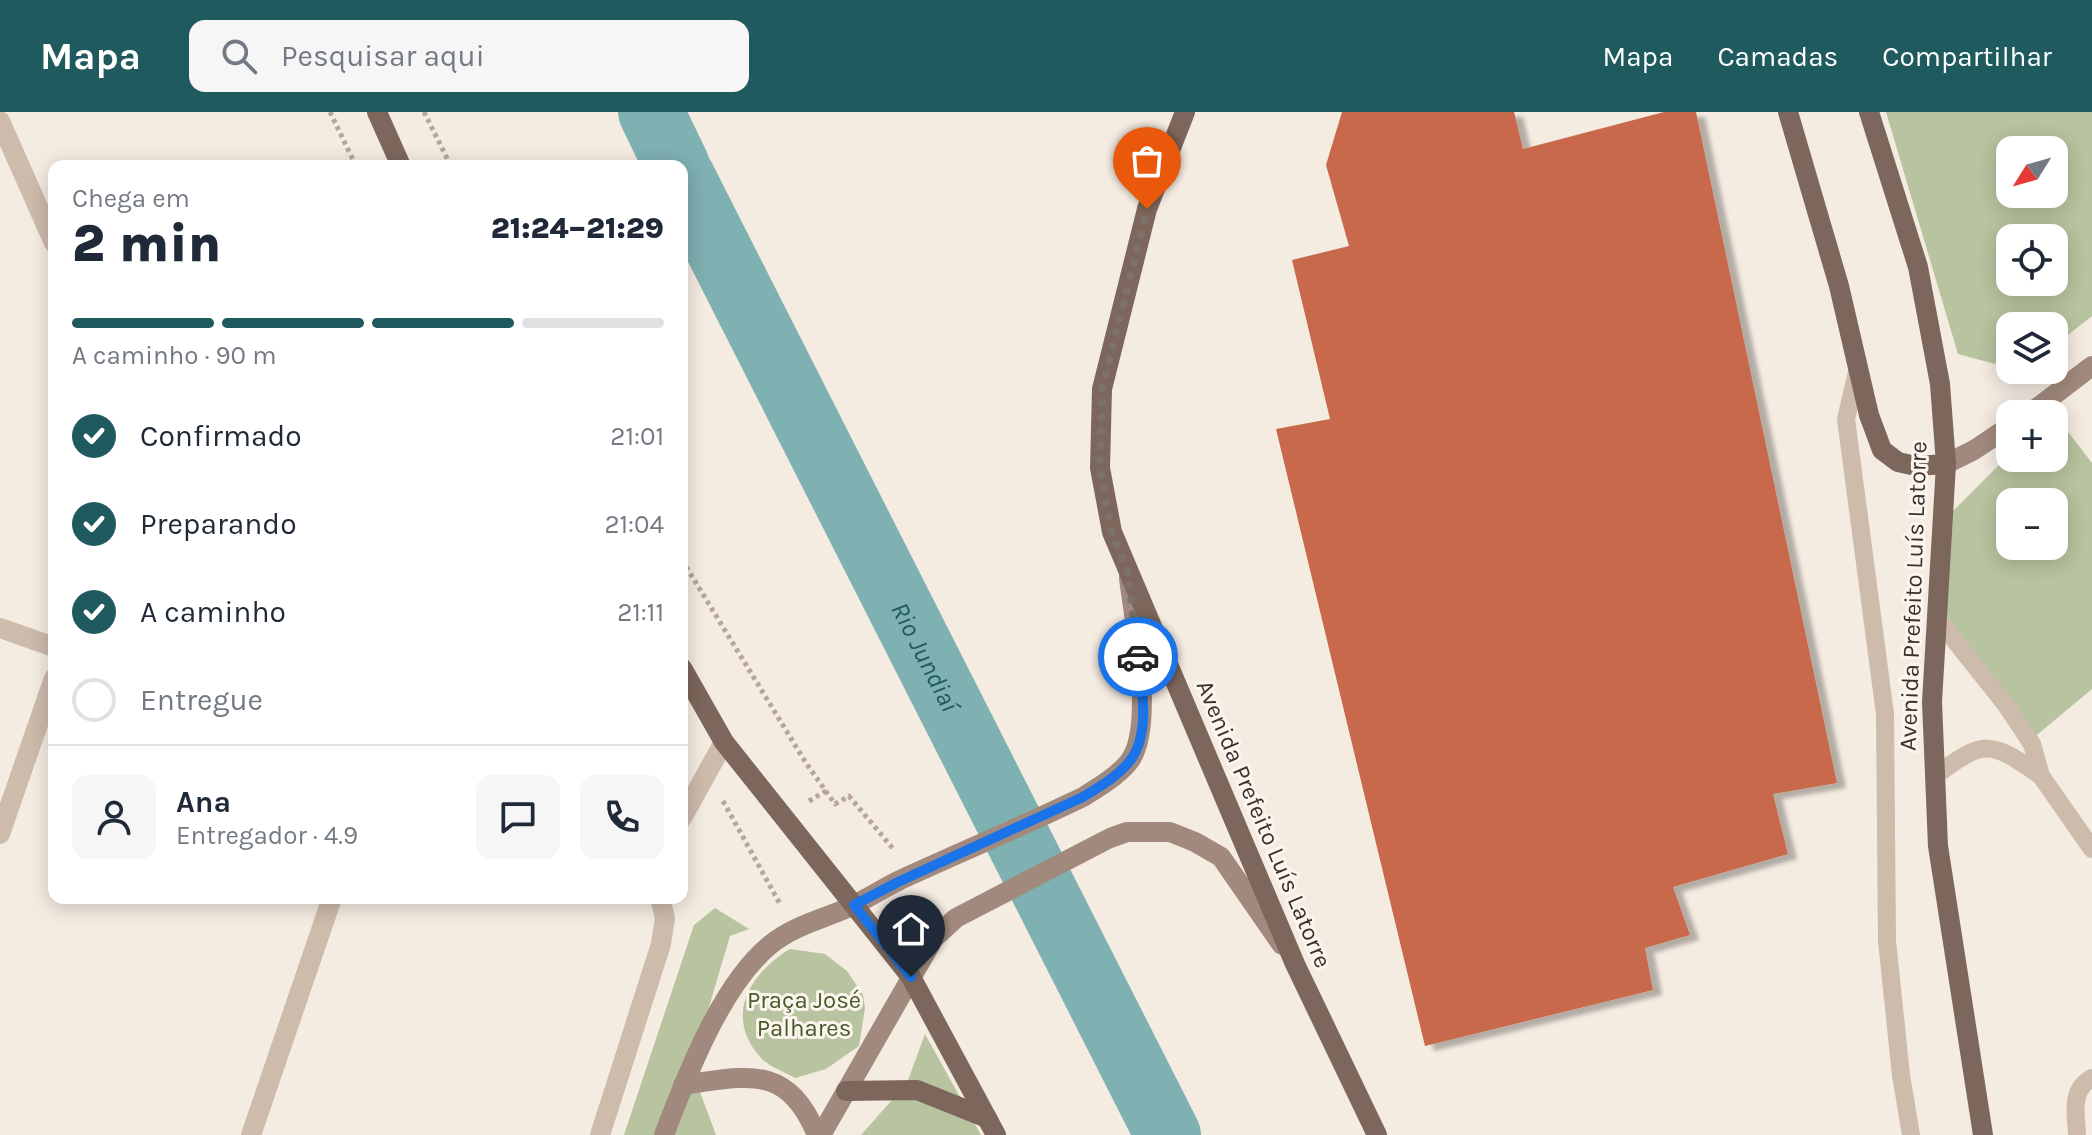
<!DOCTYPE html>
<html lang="pt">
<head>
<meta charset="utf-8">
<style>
  body { margin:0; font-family:Karla,sans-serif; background:#f6f6f7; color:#1f2937; height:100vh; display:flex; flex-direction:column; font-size:30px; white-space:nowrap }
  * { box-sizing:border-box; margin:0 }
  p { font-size:26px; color:#747a83 }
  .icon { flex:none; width:44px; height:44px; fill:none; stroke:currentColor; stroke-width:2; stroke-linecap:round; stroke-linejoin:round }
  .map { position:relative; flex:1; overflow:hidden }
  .panel { position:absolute; left:48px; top:48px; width:640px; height:744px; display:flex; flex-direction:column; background:#fff; border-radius:16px; box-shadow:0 4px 20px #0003 }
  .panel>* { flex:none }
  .needle { width:52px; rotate:233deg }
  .controls { position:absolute; left:1996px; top:24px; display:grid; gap:16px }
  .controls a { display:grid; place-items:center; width:72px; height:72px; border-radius:16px; background:#fff; box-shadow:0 4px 20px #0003; font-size:40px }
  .pin { position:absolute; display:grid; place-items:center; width:68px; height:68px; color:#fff; margin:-82px -34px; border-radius:50% 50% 50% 0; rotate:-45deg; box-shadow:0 0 8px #0007 }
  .pin .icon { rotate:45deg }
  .courier { position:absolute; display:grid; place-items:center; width:80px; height:80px; margin:-40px; border:6px solid #1a73e8; border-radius:50%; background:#fff; color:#222; box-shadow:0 2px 10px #0007 }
  .headline em { font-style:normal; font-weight:800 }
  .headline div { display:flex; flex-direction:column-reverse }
  .headline { display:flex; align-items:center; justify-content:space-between; height:136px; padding:0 24px }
  h1 { font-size:52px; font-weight:800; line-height:60px }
  .bar { display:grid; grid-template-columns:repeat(4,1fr); gap:12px 8px; align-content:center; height:96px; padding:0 24px }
  .bar i { height:10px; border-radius:6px; background:#e0e1e3 }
  .bar .active { background:#1f5a5e }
  .bar p { grid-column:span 4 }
  .line { display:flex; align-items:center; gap:20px; padding:0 24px; border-top:2px solid #e0e1e3 }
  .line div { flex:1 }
  .round { display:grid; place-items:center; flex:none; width:84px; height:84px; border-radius:16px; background:#f6f6f7 }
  ol { padding:0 24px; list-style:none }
  li { display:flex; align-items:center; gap:24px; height:88px }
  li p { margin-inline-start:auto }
  li .icon { padding:8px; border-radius:50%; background:#1f5a5e; color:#fff; stroke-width:4 }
  li:last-child { color:#747a83 }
  li i { width:44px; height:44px; border:4px solid #e0e1e3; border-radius:50% }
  header { display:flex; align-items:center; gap:48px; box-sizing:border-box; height:112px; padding:0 40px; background:#1f5a5e; color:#fff }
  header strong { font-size:38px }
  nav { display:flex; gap:44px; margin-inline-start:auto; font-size:28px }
  .search { width:560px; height:72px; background:#f6f6f7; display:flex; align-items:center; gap:20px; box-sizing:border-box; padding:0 28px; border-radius:16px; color:#747a83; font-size:30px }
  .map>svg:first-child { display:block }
</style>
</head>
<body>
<header>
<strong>Mapa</strong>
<div class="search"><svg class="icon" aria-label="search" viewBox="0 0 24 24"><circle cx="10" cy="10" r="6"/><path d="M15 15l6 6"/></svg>Pesquisar aqui</div>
<nav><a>Mapa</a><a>Camadas</a><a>Compartilhar</a></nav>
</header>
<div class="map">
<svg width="2092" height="1023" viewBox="0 0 2092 1023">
  <defs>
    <filter id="shadow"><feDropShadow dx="9" dy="5" stdDeviation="2" flood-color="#0004"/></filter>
  </defs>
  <rect width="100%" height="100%" fill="#f4ebe1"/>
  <g fill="#b8c4a0" fill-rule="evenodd">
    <path d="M1886,0H2092V204L2054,234V214H2010V256L1958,242ZM2010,38H2054V82H2010ZM2010,126H2054V170H2010Z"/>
    <path d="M2055,303L2092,351V577L2032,627L1928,510L1950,402L2010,342V346H2054ZM2010,390H2054V434H2010Z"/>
    <polygon points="715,796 749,817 730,824 691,956 716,1023 624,1023 694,813"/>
    <path d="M790,837L825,842L847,859L863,883L865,896L859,934L826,957L795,966C785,960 770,955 762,947C723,905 749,862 790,837Z"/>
    <polygon points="925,922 981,1023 861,1023 907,971"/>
  </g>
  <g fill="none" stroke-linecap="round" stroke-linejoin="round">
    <g stroke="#7fb0b2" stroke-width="66">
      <polyline points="651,0 677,54"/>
      <path id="s1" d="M682,65L1168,1023"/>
    </g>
  </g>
  <polygon fill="#c8694b" filter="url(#shadow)" points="1342,0 1514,0 1523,37 1664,0 1696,0 1837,671 1773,682 1788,742 1673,775 1690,823 1645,836 1653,878 1425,934 1276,317 1330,307 1292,148 1349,134 1326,53"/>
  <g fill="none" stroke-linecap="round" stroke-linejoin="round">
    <g stroke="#b9a596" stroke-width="5" stroke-dasharray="4 4" stroke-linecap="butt">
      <polyline points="330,0 356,54"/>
      <polyline points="424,0 451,54"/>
      <polyline points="682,448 806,651 835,692 849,684 895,739"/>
      <polyline points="723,689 780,792"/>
      <polyline points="809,689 826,679"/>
    </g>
    <g stroke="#cdbbac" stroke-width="18">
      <polyline points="1857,260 1846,307 1885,602 1887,829 1901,963 1911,1023"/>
      <polyline points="1936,505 2006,593 2032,632 2041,664 2092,737"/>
      <path d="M1935,664C1985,626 1991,629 2041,664"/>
      <path d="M2077,1023C2076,1001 2070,978 2092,966"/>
    </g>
    <g stroke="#cdbbac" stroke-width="20">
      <polyline points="0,9 54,131"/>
      <polyline points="0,516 54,535"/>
      <polyline points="682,706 724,630"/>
      <polyline points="0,722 54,566"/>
      <polyline points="251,1023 332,786"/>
      <polyline points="600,1023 661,832 665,806 660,786"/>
    </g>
    <g stroke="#a18a7d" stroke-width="20">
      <polyline points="2029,302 2092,254"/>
      <polyline points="1946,352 1974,338 2010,314"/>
      <path d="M683,973C747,964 787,951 817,1023"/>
      <path d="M664,1023C686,965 721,873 770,833C794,813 824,807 852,794C868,786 884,776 900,768C961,740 1023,714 1083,685C1099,675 1116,665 1128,651C1156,619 1134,508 1129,466"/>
      <polyline points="821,1023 934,826 956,806 1110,726 1127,720 1170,720 1195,730 1221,745 1282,833"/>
    </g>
    <g stroke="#7d675c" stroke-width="20">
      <polyline points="377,0 401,54"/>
      <polyline points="1185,0 1147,97 1102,277 1100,356 1112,420 1295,852 1377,1023"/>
      <polyline points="1788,0 1839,174 1869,303 1882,338 1898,350 1916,354 1946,352"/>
      <polyline points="1869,0 1918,155 1940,272 1946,352 1932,590 1938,734 1983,1023"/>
      <polyline points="682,556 724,630 911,865 996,1023"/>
      <polyline points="846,979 917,978 987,1006"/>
    </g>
  </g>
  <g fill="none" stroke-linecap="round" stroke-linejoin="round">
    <polyline stroke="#7c716b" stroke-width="8" stroke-dasharray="0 14.4" points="1138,545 1128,461 1112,420 1100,356 1102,277 1147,97"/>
    <path stroke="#1a73e8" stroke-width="10" d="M911,865L854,793L898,770L1083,685C1099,675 1117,665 1129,650C1151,624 1142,576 1138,545"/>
  </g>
  <g text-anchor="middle" stroke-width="6" stroke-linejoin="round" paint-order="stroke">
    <g font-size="24" fill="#3b302b" stroke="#fbf5ee">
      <text transform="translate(1913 484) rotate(-88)" y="8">Avenida Prefeito Luís Latorre</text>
      <text transform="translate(1264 712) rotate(67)" y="8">Avenida Prefeito Luís Latorre</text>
    </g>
    <g font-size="24" fill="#4a5a2e" stroke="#fbf5ee">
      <text x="804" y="896">Praça José<tspan x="804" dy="28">Palhares</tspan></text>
    </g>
    <g font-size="26" font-style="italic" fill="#1f5a5e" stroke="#fbf5ee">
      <text dy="9" stroke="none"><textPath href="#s1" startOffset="538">Rio Jundiaí</textPath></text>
    </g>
  </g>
</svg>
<div class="controls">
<a><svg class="needle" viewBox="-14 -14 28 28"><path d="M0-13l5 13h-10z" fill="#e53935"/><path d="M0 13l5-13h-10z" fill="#747a83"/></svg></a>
<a><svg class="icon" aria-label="locate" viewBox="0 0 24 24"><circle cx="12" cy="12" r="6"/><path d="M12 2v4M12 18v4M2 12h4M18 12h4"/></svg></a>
<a><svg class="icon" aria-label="layers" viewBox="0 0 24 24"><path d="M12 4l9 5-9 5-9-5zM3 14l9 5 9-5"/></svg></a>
<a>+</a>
<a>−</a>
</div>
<div class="pin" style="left:1147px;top:97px;background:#ea580c"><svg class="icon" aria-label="bag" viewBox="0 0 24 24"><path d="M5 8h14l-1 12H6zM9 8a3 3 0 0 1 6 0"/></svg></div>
<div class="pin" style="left:911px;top:865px;background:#1f2937"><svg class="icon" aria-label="home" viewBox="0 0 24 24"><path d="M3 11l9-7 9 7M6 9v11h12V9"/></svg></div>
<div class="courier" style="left:1138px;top:545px"><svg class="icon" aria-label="car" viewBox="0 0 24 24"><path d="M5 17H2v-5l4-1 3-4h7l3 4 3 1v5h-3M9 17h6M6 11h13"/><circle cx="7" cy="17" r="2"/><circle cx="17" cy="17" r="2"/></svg></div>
<section class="panel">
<div class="headline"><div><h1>2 min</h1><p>Chega em</p></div><em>21:24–21:29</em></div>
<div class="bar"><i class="active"></i><i class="active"></i><i class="active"></i><i></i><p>A caminho · 90 m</p></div>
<ol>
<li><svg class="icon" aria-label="check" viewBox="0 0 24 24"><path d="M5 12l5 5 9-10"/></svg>Confirmado<p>21:01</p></li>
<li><svg class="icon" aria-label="check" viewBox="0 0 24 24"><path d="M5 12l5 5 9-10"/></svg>Preparando<p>21:04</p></li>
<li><svg class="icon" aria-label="check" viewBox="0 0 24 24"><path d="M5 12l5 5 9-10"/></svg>A caminho<p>21:11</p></li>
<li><i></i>Entregue</li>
</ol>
<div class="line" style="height:144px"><a class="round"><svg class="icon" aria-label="person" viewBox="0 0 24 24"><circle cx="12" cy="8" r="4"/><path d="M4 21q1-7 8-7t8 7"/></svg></a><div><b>Ana</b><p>Entregador · 4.9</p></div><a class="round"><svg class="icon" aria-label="chat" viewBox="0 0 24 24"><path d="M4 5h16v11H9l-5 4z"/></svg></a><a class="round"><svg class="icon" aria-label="phone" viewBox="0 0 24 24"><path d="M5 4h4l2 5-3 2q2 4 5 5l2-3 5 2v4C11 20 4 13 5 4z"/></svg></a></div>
</section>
</div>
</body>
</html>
